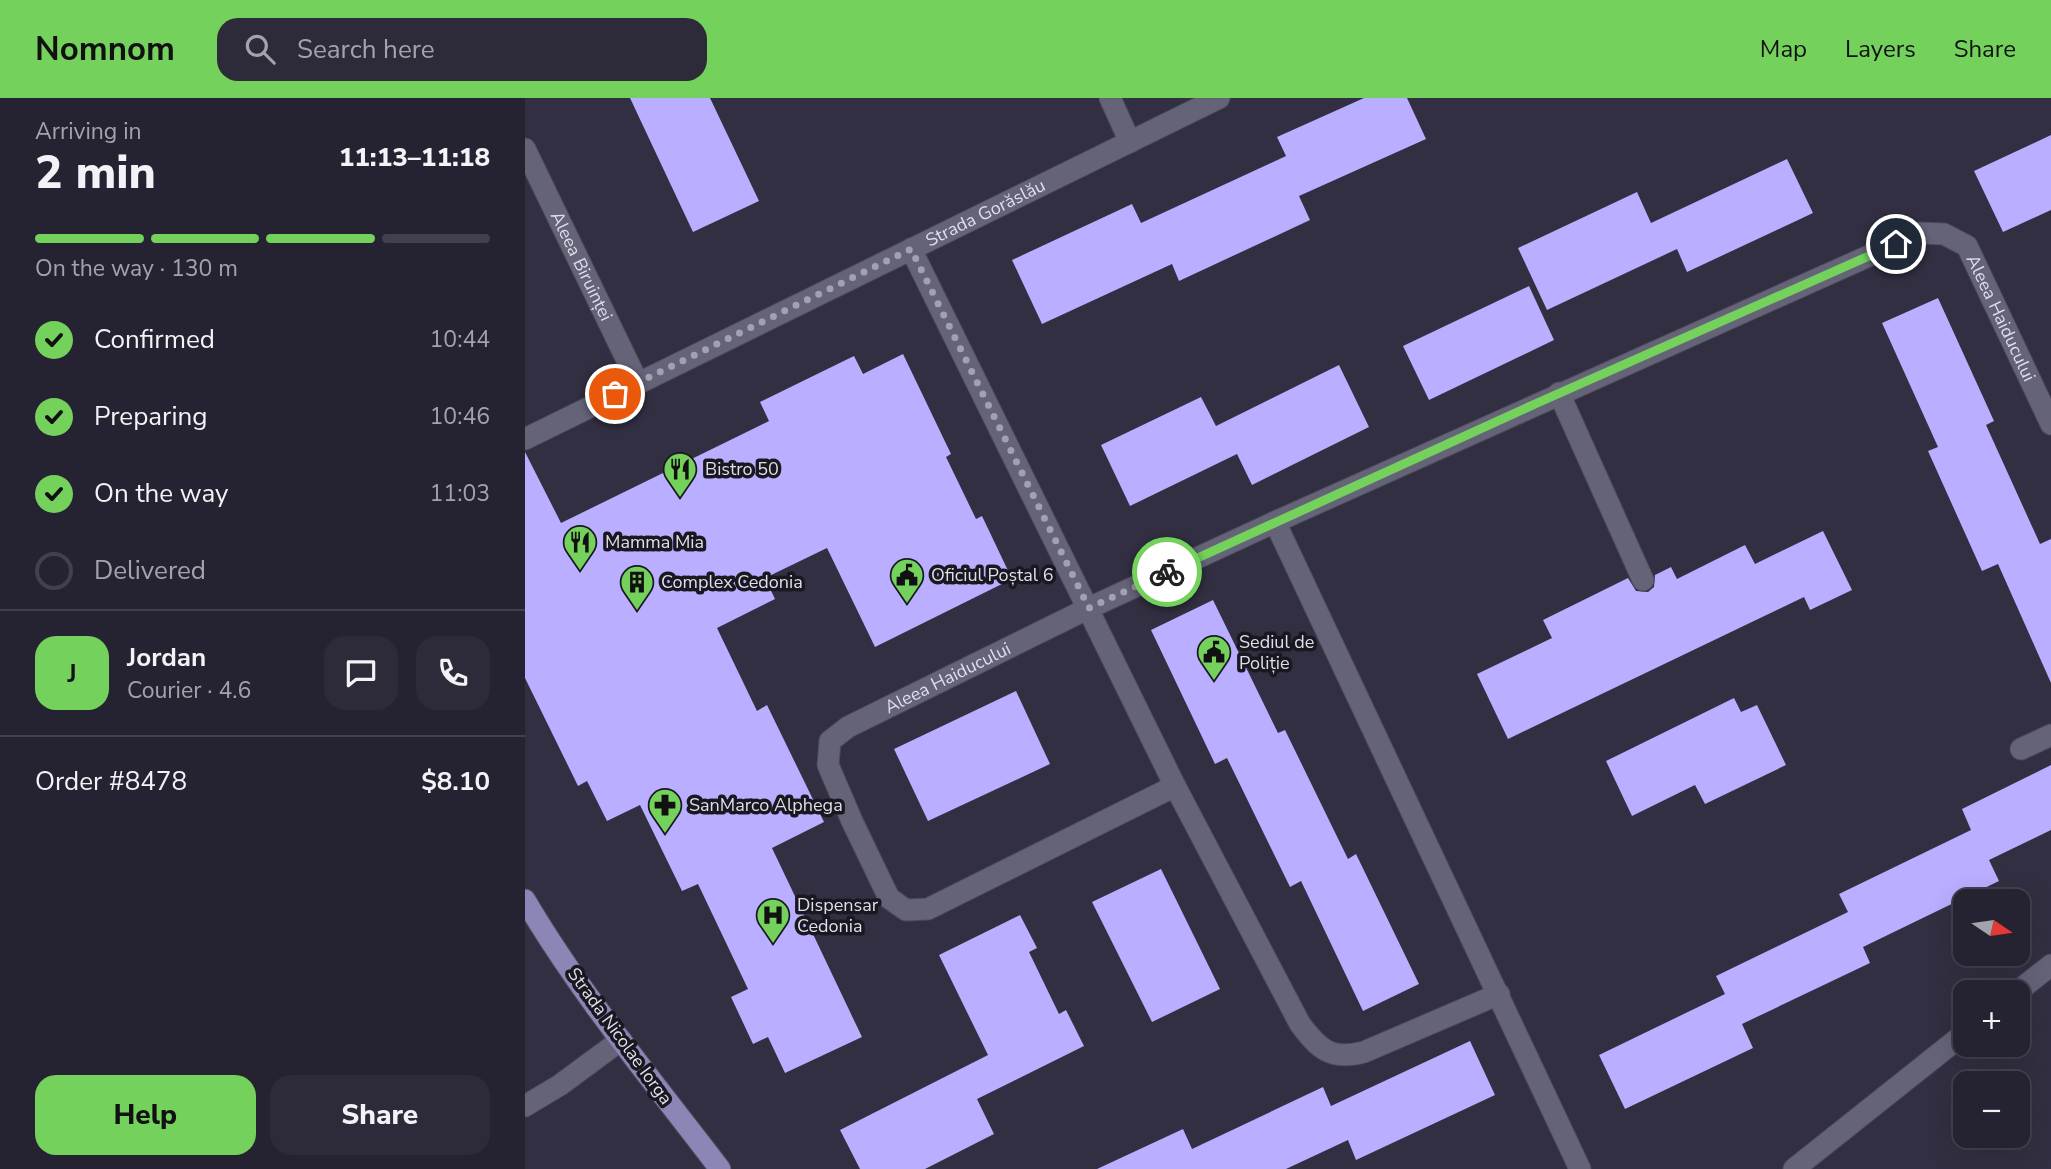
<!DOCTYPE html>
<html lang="en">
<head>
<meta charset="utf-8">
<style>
  body { margin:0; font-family:"Nunito Sans",sans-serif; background:#2d2b39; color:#f1f3f6; height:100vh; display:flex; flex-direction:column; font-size:26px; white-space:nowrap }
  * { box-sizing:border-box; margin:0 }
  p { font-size:23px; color:#a3a4ab }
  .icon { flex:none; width:38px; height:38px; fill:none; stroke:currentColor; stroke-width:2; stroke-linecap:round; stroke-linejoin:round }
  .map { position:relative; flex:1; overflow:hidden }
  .sheet { display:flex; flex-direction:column; background:#252331; width:525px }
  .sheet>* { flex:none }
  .needle { width:46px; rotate:103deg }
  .fabs { position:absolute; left:1428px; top:791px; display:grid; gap:14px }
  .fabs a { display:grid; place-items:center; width:77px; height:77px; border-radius:14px; background:#252331; box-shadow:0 7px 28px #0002,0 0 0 2px #42404d; font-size:35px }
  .pin { position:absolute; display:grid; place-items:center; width:60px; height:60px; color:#fff; margin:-30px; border:4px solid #fff; border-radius:50%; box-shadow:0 2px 7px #0007 }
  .courier { position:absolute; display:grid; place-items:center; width:70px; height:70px; margin:-35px; border:5px solid #74d25c; border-radius:50%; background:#fff; color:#222; box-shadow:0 2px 9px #0007 }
  .summary em { font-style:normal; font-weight:800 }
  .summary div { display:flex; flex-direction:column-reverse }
  .summary { display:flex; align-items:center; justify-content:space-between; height:119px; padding:0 35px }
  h1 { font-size:46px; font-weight:800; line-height:52px }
  .bar { display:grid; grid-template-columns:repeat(4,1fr); gap:10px 7px; align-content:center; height:84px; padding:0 35px }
  .bar i { height:9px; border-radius:5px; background:#42404d }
  .bar .selected { background:#74d25c }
  .bar p { grid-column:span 4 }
  .line { display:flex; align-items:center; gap:18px; padding:0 35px; border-top:2px solid #42404d }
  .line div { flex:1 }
  .round { display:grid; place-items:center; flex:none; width:74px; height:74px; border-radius:21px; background:#2d2b39 }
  ol { padding:0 35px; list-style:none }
  li { display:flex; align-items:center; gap:21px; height:77px }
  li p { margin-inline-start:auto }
  li .icon { padding:7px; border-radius:50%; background:#74d25c; color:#111; stroke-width:4 }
  li:last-child { color:#a3a4ab }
  li i { width:38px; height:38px; border:4px solid #42404d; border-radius:50% }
  .button { display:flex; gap:14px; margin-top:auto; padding:14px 35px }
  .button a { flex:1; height:80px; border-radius:21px; background:#74d25c; color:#111; font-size:28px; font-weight:800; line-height:80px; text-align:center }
  .button a+a { background:#2d2b39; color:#f1f3f6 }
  header { display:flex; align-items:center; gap:42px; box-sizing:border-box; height:98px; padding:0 35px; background:#74d25c; color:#111 }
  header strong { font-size:33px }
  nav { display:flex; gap:38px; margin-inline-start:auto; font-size:24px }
  .search { width:490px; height:63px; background:#2d2b39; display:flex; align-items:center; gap:18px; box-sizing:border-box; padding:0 24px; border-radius:21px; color:#a3a4ab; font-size:26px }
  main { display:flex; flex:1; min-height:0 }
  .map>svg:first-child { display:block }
</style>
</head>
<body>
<header>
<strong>Nomnom</strong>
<div class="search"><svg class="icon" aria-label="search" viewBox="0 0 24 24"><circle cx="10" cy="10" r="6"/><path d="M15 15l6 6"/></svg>Search here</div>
<nav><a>Map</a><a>Layers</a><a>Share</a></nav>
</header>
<main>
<section class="sheet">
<div class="summary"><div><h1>2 min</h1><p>Arriving in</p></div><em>11:13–11:18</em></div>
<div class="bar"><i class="selected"></i><i class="selected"></i><i class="selected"></i><i></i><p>On the way · 130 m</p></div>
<ol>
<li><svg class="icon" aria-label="check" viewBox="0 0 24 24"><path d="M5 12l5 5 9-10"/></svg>Confirmed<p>10:44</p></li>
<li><svg class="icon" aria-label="check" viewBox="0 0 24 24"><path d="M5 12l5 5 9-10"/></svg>Preparing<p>10:46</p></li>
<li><svg class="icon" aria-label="check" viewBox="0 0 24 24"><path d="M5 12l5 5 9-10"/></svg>On the way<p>11:03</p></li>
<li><i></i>Delivered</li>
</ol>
<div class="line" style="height:126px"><b class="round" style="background:#74d25c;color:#111">J</b><div><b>Jordan</b><p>Courier · 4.6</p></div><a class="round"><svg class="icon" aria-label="chat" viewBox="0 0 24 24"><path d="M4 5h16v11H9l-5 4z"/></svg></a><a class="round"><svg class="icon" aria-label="phone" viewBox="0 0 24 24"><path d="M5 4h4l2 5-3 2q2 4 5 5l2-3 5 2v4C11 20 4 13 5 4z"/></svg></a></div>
<div class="line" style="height:91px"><div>Order #8478</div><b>$8.10</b></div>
<div class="button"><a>Help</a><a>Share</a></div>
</section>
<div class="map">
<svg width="1526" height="1071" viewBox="0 0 1526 1071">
  <rect width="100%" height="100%" fill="#312f41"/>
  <g fill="#b9aeff">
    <polygon points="105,0 185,0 234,103 168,134"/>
    <polygon points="839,0 882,0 901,41 774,98 785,122 654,183 647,166 517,226 487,162 607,106 616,125 761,58 752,39"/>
    <polygon points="1526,37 1526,112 1478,134 1449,73"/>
    <polygon points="1262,61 1288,115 1162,174 1152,151 1022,212 993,150 1112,94 1126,125"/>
    <polygon points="1004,188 1029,242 904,302 878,248"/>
    <polygon points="1413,200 1469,323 1461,327 1515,446 1526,441 1526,585 1473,466 1457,473 1403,353 1413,349 1357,225"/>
    <polygon points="378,256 426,356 421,359 451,421 457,418 487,481 350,549 302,450 240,480 250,501 192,530 232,613 242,607 299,724 247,750 337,939 260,975 243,939 228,946 206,899 223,891 173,786 157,793 115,707 82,723 62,683 53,688 0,580 0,354 36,425 244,323 235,304 329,258 338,276"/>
    <polygon points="814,267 844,329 727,387 712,356 605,408 576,347 676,299 691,328"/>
    <polygon points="1298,433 1327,492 1285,512 1279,499 983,641 952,576 1027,540 1018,522 1103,480 1111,493 1123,494 1129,489 1130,477 1146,469 1152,481 1220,447 1230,466"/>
    <polygon points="688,502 753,635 760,632 823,761 831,756 894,886 838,913 776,783 765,789 702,660 690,666 626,532"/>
    <polygon points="491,593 525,666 403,723 369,651"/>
    <polygon points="1209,600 1216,614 1232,607 1261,667 1180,706 1170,687 1107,718 1081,663"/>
    <polygon points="1526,667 1526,732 1464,762 1474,783 1338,849 1345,865 1217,926 1228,950 1100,1011 1074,957 1200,896 1191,878 1323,814 1314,796 1446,732 1437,711"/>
    <polygon points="636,771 695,891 627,924 567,804"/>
    <polygon points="495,817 512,850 504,854 534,916 541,912 559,948 452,1001 469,1036 400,1071 335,1071 315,1032 463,957 414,857"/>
    <polygon points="945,943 970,997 831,1062 823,1042 761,1071 572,1071 658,1031 667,1051 798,989 806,1008"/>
  </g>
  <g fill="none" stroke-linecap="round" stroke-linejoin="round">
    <defs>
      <g id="minor">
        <polyline points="585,0 605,44"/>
        <path id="s1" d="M0,51L113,285"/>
        <path d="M386,151L650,688L775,926C794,951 806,963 839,954L974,896"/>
        <polyline points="1034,295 1118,482"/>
        <path id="s2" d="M0,341L694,0"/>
        <polyline points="750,424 1055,1071"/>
        <polyline points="1496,651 1526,637"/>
        <path id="s3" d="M650,688L403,811L381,812L364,800L327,723L303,667L305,643L323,629L564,510L750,424L1395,135L1419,136L1442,148L1526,326"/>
        <polyline points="1492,894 1526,867"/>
        <polyline points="0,1008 35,987 96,942"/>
        <polyline points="1269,1071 1440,935"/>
      </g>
      <path id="major" d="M0,802C56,897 128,983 195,1071"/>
    </defs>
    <use href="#minor" stroke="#4c4b5a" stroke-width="23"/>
    <use href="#major" stroke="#4c4b5a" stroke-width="23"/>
    <use href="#minor" stroke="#656378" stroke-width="21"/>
    <use href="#major" stroke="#8c86b6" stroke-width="21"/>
  </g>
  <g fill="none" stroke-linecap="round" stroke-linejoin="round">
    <polyline stroke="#a2a1af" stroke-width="7" stroke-dasharray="0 12.6" points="90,296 386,151 564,510 642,474"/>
    <polyline stroke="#74d25c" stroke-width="9" points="642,474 1010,306 1371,146"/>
  </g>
  <defs>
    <symbol id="restaurant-pin" viewBox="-11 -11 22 30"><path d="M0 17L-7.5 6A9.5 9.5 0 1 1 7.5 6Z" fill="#74d25c" stroke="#191821"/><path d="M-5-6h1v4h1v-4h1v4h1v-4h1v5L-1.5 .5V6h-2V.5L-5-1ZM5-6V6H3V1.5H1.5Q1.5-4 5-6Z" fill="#111"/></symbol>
    <symbol id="civic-pin" viewBox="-11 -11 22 30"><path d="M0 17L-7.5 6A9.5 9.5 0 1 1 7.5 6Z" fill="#74d25c" stroke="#191821"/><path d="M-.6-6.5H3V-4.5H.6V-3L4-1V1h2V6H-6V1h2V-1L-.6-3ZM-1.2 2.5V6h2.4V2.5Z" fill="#111"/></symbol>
    <symbol id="building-pin" viewBox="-11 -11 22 30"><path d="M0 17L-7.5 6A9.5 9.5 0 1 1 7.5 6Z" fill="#74d25c" stroke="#191821"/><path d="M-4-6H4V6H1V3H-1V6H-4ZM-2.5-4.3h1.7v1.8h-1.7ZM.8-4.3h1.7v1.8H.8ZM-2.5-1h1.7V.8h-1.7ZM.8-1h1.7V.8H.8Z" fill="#111"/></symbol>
    <symbol id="pharmacy-pin" viewBox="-11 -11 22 30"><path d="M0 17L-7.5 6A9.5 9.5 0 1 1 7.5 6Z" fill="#74d25c" stroke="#191821"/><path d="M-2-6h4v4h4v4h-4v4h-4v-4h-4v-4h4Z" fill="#111"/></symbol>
    <symbol id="hospital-pin" viewBox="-11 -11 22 30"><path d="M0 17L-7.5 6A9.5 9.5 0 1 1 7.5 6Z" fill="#74d25c" stroke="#191821"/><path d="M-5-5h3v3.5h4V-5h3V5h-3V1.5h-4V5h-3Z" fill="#111"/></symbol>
  </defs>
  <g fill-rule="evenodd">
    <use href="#restaurant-pin" x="136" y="352" width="38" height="52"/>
    <use href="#restaurant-pin" x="36" y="425" width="38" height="52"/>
    <use href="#civic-pin" x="363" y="458" width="38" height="52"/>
    <use href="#building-pin" x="93" y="465" width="38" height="52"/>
    <use href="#civic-pin" x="670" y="535" width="38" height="52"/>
    <use href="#pharmacy-pin" x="121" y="688" width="38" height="52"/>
    <use href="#hospital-pin" x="229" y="798" width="38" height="52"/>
  </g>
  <g text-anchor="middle" stroke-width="7" stroke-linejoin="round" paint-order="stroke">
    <g font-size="18" fill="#dfdeea" stroke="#191821">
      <text dy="6" stroke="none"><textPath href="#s2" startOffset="513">Strada Gorăslău</textPath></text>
      <text dy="6" stroke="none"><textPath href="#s1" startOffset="130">Aleea Biruinței</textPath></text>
      <text dy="6" stroke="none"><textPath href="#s3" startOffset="1822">Aleea Haiducului</textPath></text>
      <text dy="6" stroke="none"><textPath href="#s3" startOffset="623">Aleea Haiducului</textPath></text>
      <text transform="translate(95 938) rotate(54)" y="6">Strada Nicolae Iorga</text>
    </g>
    <g font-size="18" fill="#dfdeea" stroke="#191821" text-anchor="start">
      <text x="180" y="377">Bistro 50</text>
      <text x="80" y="450">Mamma Mia</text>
      <text x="406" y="483">Oficiul Poștal 6</text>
      <text x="136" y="490">Complex Cedonia</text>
      <text x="714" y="550">Sediul de<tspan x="714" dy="21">Poliție</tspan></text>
      <text x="164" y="713">SanMarco Alphega</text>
      <text x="272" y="813">Dispensar<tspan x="272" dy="21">Cedonia</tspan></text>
    </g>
  </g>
</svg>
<div class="fabs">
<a><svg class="needle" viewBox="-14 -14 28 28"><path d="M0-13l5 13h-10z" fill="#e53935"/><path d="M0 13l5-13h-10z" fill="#a3a4ab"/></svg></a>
<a>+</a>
<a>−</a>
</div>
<div class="pin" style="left:90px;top:296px;background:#ea580c"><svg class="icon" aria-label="bag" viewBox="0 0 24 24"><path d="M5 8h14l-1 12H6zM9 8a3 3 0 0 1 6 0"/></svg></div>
<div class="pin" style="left:1371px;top:146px;background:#1f2937"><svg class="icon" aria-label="home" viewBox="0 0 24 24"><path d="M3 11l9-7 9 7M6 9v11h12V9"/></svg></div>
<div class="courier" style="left:642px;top:474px"><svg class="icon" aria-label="bike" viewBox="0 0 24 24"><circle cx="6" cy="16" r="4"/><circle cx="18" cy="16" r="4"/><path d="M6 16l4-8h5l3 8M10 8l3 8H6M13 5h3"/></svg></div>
</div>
</main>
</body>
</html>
